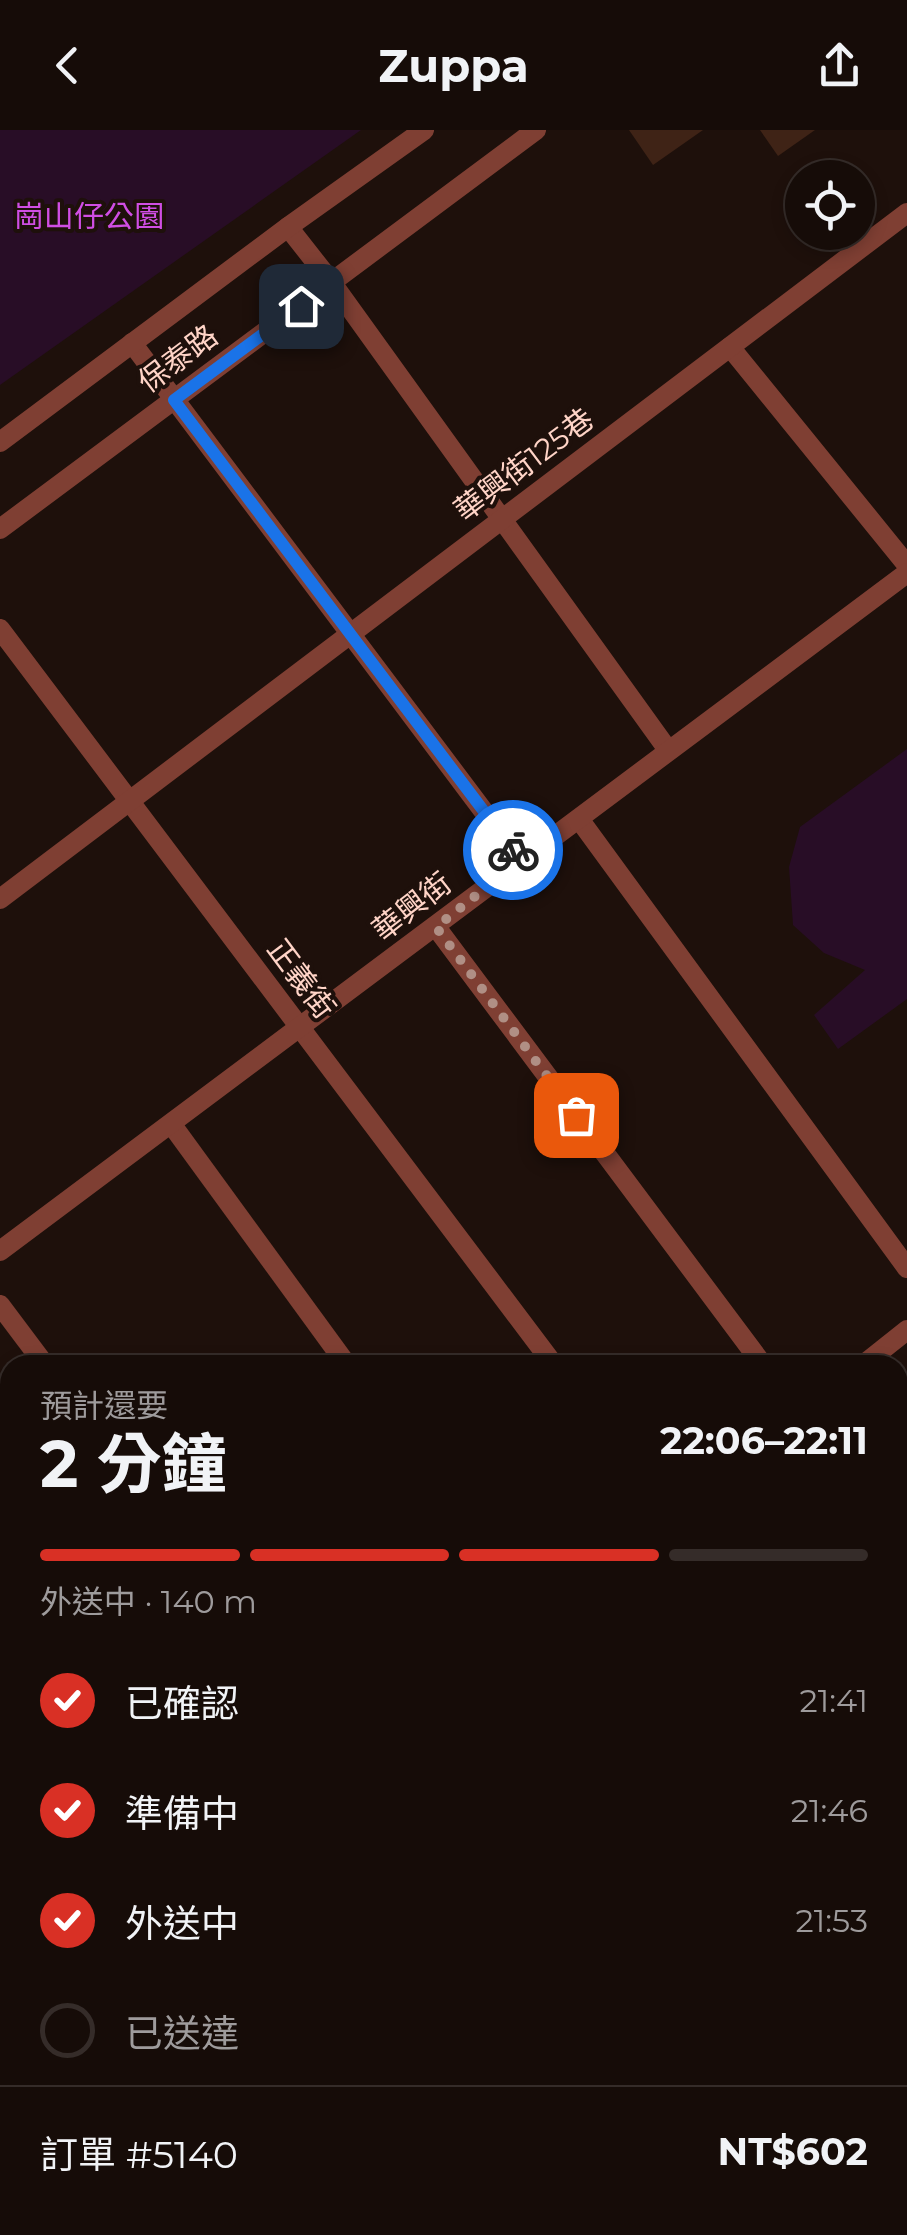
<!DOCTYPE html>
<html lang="zh-TW">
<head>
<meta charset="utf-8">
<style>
  body { margin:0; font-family:Montserrat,"Noto Sans TC",sans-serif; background:#231a16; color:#f1f3f6; height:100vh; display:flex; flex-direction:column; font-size:38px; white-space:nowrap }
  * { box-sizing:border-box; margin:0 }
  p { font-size:32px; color:#9e9b9c }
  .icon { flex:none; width:55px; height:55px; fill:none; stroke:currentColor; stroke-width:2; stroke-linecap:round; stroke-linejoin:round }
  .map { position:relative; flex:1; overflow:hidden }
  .side { position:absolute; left:0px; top:1225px; width:908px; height:880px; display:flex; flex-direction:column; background:#160c08; border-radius:30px 30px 0 0; box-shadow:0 5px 15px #0003,0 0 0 2px #352c29 }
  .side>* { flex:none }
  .buttons { position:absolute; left:785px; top:30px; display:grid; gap:20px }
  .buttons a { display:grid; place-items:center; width:90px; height:90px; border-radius:50%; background:#160c08; box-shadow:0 5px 15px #0003,0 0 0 2px #352c29; font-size:50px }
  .pin { position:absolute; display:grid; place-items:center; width:85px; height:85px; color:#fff; margin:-42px; border-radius:20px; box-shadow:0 5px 15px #0006 }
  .courier { position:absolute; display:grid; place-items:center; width:100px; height:100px; margin:-50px; border:8px solid #1a73e8; border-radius:50%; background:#fff; color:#222; box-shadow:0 2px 12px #0007 }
  .overview em { font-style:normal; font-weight:700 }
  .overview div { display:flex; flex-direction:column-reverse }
  .overview { display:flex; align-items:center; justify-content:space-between; height:170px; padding:0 40px }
  h1 { font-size:65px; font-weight:700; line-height:75px }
  .bar { display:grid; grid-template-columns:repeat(4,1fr); gap:15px 10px; align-content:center; height:120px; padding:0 40px }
  .bar i { height:12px; border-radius:8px; background:#352c29 }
  .bar .on { background:#d93025 }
  .bar p { grid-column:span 4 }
  .line { display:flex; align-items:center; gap:25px; padding:0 40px; border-top:2px solid #352c29 }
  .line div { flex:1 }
  ol { padding:0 40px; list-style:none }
  li { display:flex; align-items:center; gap:30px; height:110px }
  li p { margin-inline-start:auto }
  li .icon { padding:10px; border-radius:50%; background:#d93025; color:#fff; stroke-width:4 }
  li:last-child { color:#9e9b9c }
  li i { width:55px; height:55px; border:5px solid #352c29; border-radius:50% }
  header { display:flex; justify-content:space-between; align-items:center; height:130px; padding:0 40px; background:#160c08; font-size:45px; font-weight:700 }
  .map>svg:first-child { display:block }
</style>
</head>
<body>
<header><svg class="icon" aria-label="back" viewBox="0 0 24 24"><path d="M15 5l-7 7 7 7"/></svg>Zuppa<svg class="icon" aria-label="share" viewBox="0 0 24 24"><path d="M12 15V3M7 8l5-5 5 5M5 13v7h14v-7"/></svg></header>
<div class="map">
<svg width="907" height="2105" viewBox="0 0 907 2105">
  <rect width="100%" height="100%" fill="#1e100b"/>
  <g fill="#280d26">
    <polygon points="0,0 361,0 0,255"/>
    <polygon points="907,619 907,869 838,919 814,885 865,840 824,823 793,795 789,737 800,697"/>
  </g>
  <g fill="#3f2316">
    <polygon points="629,0 703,0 653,35"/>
    <polygon points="760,0 815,0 778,26"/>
    <polygon points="907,1246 907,1378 898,1366 898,1252"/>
    <polygon points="10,1901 10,1969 0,1976 0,1908"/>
    <polygon points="10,1996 10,2084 0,2070 0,1997 3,2001"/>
    <polygon points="18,2095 89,2095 97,2105 25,2105"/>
  </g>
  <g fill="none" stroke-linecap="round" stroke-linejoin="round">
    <g stroke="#7f3f33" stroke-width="20">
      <polyline points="288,97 332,153 668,620"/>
      <polyline points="132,213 521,731"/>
      <polyline points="730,217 907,435"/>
      <polyline points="0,499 554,1235"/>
      <polyline points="579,689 907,1138"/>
      <polyline points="0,769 907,83"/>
      <polyline points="436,797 763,1235"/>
      <polyline points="172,995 347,1235"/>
      <polyline points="0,1121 907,443"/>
      <polyline points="0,1175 45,1235"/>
      <polyline points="863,1235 907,1200"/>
      <polyline points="898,1408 907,1420"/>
      <polyline points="0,1492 10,1485"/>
      <polyline points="898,1691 907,1704"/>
      <polyline points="0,1846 10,1838"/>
      <polyline points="898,1996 907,1989"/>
      <polyline points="311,2095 318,2105"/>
      <polyline points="441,2095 448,2105"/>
      <polyline points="684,2095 691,2105"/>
      <polyline points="247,2105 260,2095"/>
      <polyline points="747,2105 761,2095"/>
    </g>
    <g stroke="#7f3f33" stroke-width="20">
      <polyline points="0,312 288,97 424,0"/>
      <polyline points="0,399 536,0"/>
    </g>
  </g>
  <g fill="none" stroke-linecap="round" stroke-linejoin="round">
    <polyline stroke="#b08f85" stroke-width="10" stroke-dasharray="0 18" points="513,720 521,730 436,797 576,985"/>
    <polyline stroke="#1a73e8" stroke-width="12" points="301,176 174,270 513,720"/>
  </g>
  <g text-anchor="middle" stroke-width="8" stroke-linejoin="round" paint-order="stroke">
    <g font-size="30" fill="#d04ee4" stroke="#1e100b">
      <text x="89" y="97">崗山仔公園</text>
    </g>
    <g font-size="30" fill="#ffd4c7" stroke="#1e100b">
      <text transform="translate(178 229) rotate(-37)" y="10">保泰路</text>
      <text transform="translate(524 335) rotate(-37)" y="10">華興街125巷</text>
      <text transform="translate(412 777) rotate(-38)" y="10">華興街</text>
      <text transform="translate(301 849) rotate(53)" y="10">正義街</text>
    </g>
  </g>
</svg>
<div class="buttons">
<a><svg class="icon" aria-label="locate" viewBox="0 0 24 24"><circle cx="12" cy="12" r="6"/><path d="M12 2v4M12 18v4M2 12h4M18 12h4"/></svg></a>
</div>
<div class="pin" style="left:576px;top:985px;background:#ea580c"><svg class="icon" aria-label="bag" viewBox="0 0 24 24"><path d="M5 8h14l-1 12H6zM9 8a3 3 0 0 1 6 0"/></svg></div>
<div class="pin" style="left:301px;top:176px;background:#1f2937"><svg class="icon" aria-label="home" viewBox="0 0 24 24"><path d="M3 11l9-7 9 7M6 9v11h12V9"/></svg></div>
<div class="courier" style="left:513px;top:720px"><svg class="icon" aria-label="bike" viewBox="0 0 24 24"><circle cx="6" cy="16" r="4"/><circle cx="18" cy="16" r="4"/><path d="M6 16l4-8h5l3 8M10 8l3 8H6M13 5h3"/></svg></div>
<section class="side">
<div class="overview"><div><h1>2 分鐘</h1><p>預計還要</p></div><em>22:06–22:11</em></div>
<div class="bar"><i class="on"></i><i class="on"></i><i class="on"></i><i></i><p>外送中 · 140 m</p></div>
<ol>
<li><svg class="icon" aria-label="check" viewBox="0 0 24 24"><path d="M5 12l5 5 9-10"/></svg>已確認<p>21:41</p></li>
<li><svg class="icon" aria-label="check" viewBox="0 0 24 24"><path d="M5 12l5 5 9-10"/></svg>準備中<p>21:46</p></li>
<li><svg class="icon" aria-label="check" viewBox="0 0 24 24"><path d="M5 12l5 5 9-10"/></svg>外送中<p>21:53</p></li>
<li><i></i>已送達</li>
</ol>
<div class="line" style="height:130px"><div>訂單 #5140</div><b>NT$602</b></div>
</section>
</div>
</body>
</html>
